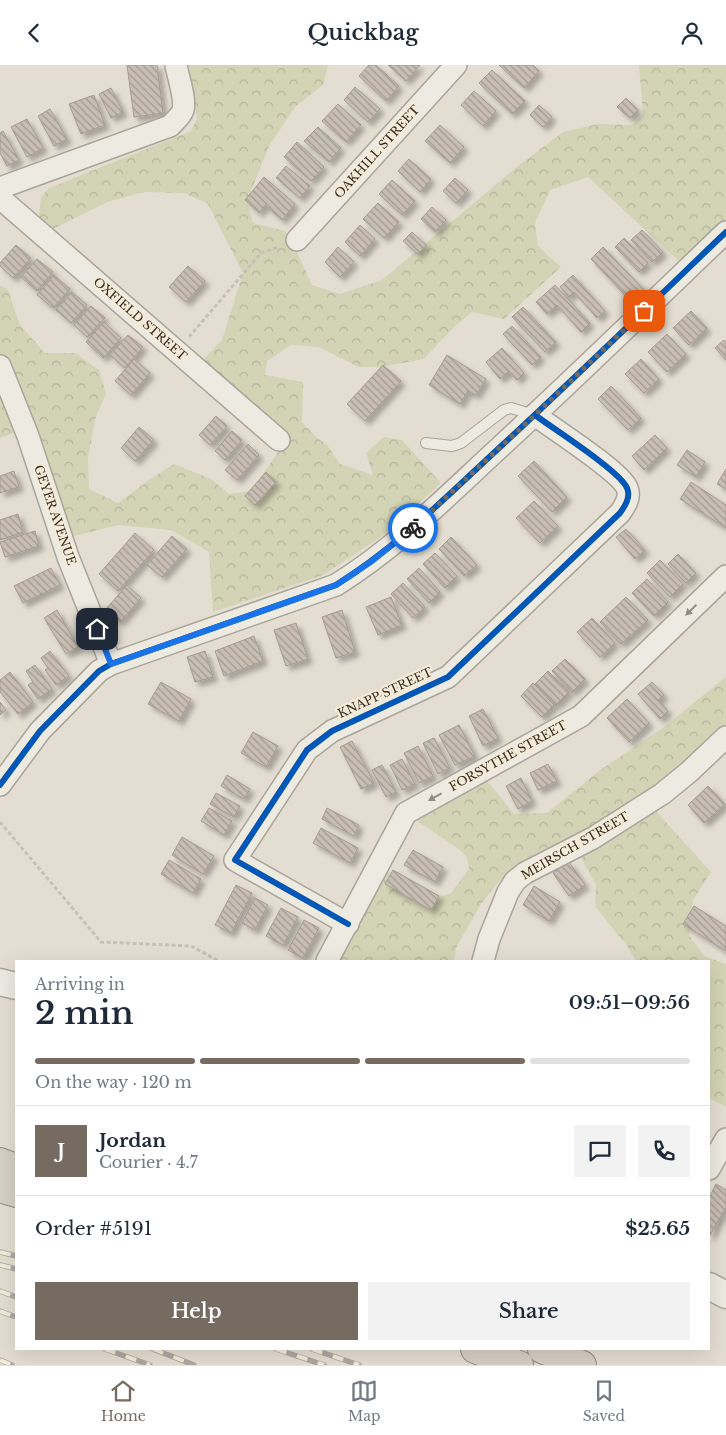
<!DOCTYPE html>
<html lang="en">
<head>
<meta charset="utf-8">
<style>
  body { margin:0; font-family:"Libre Baskerville",serif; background:#f2f2f3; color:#1f2937; height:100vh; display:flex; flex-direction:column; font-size:19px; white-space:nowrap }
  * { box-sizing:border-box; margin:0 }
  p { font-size:16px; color:#747a83 }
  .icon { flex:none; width:28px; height:28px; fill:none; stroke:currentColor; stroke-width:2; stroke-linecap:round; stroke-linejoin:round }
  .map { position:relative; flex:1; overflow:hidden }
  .side { position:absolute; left:15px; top:895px; width:695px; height:390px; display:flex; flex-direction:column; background:#fff; border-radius:0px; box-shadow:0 5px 20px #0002 }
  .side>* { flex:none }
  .pin { position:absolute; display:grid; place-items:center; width:42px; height:42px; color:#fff; margin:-21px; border-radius:10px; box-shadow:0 2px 8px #0006 }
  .courier { position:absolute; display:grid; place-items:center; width:50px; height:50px; margin:-25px; border:4px solid #1a73e8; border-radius:50%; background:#fff; color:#222; box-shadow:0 1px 6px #0007 }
  .summary em { font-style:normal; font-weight:600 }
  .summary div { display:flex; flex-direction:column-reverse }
  .summary { display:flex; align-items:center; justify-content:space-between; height:85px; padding:0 20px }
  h1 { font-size:32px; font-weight:600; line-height:38px }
  .bar { display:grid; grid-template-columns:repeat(4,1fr); gap:8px 5px; align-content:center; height:60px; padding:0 20px }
  .bar i { height:6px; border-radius:4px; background:#e0e1e3 }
  .bar .on { background:#756b60 }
  .bar p { grid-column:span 4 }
  .line { display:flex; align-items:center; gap:12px; padding:0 20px; border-top:1px solid #e0e1e3 }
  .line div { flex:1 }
  .round { display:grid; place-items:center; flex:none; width:52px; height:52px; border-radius:0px; background:#f2f2f3 }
  .action { display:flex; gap:10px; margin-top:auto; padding:10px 20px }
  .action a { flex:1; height:58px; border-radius:0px; background:#756b60; color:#fff; font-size:20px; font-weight:600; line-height:58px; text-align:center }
  .action a+a { background:#f2f2f3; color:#1f2937 }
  header { display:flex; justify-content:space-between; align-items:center; height:65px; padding:0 20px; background:#fff; font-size:22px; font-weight:600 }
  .dock { display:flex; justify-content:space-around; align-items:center; height:70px; border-top:1px solid #e0e1e3; background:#fff; font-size:14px; color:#747a83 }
  .dock a { display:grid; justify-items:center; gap:2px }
  .dock .on { color:#756b60 }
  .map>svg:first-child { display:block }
</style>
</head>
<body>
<header><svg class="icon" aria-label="back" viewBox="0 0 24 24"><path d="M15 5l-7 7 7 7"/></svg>Quickbag<svg class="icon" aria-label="person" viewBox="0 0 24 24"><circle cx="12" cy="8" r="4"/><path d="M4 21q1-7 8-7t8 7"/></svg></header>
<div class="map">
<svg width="726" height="1300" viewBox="0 0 726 1300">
  <defs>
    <pattern id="forest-crowns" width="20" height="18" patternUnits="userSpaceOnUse" patternTransform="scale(1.25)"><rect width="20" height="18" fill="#d3d3b5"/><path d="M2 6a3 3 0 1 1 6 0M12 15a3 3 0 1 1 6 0" fill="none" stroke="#b6b59b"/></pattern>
    <pattern id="building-back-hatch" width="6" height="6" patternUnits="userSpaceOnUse" patternTransform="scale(1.25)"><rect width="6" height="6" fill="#c8beb3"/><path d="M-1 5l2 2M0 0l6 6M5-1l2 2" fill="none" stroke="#a39b91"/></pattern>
    <filter id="shadow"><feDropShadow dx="4.5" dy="4.5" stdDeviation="2.5" flood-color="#0004"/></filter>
  </defs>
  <rect width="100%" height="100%" fill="#e4ded2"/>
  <g fill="url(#forest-crowns)">
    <polygon points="189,0 328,0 324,19 295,42 269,81 247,136 253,158 285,166 297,187 312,220 340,229 382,215 518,101 563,67 598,59 632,60 643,49 639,0 726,0 726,155 682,199 588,112 550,125 535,158 538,181 561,202 504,254 472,247 453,263 424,294 381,302 359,302 319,282 291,280 267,296 265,310 303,317 302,357 316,372 327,380 340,399 373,410 366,388 384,372 402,375 441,418 387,468 323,510 213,547 209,487 171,465 118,460 74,471 30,362 0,373 0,220 8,225 20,260 45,288 75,288 99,305 106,329 96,351 88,393 89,424 118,438 149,415 174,399 211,414 229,429 251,426 283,380 202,296 222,275 243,208 208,139 184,128 144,127 107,137 45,168 38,161 41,132 49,123 191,66 197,54"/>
    <polygon points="726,612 726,659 645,734 711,807 693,835 689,870 704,891 726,899 726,1042 709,1033 709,896 636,896 627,881 595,841 596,820 569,772 523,795 500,815 481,839 456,883 454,896 327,896 378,801 436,833 451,828 469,804 467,792 460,785 406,748 480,707 514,749 547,748 599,706 664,662"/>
  </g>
  <g fill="url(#building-back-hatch)" stroke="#a59b91" filter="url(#shadow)">
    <polygon points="127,0 157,0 163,48 134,52"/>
    <polygon points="369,0 376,0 399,21 386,36 359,11"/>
    <polygon points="388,0 420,0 406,16"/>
    <polygon points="499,0 533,0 539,6 524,23"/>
    <polygon points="492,5 525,36 512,49 479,18"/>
    <polygon points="355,22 380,44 368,57 344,35"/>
    <polygon points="111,23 123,47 111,53 99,29"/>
    <polygon points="474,26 496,46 483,61 461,40"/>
    <polygon points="94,30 105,60 81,69 69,39"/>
    <polygon points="626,33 638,45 630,53 617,42"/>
    <polygon points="338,39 361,60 346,77 322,56"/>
    <polygon points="539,40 552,52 543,62 530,50"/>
    <polygon points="50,44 67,74 54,81 38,51"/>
    <polygon points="27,54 43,83 27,92 11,62"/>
    <polygon points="440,60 464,82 450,98 425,76"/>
    <polygon points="318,62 341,83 329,97 304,76"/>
    <polygon points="3,66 19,95 7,101 0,88 0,68"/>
    <polygon points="297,77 324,102 311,116 284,92"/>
    <polygon points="409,94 431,114 420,127 398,106"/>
    <polygon points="286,101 310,121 300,133 276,113"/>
    <polygon points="264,112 295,139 282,155 265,140 259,148 245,135"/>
    <polygon points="455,113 468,125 456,138 443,126"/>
    <polygon points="392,115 415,136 402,150 379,129"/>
    <polygon points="378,138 399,157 384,173 363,154"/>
    <polygon points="432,142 446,155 435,167 421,154"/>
    <polygon points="360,160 375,174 360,191 345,177"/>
    <polygon points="642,165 663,187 652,197 631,175"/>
    <polygon points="412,167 426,180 418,189 403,176"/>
    <polygon points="624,173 648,198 639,207 615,182"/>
    <polygon points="16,180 31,193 13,213 0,201 0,198"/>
    <polygon points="338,182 354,197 340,212 325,197"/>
    <polygon points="603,182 647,228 634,240 591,194"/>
    <polygon points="37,194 53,207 37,226 21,212"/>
    <polygon points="188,201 205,216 186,237 169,222"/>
    <polygon points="54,210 70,224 53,243 37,230"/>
    <polygon points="573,210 605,246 597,253 574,227 569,232 560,222"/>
    <polygon points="555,220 590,258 581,267 557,240 547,249 536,237"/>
    <polygon points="72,227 87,240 71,258 56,245"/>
    <polygon points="91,241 105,253 87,272 74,260"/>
    <polygon points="523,242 556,277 545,287 512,252"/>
    <polygon points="691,246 707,263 689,280 673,263"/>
    <polygon points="104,257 121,273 103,293 86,277"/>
    <polygon points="512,261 541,292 532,300 503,269"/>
    <polygon points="667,269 686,289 667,307 648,287"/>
    <polygon points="128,270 143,282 125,303 110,290"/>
    <polygon points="724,275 726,277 726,295 715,283"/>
    <polygon points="502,283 524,308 517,315 509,306 500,314 486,297"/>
    <polygon points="447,290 486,314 476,330 468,326 460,339 429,320"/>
    <polygon points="134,294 150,308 131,330 115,316"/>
    <polygon points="641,294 659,314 644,328 625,309"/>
    <polygon points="383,300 401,316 365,356 347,339"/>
    <polygon points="611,321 641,353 628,365 598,334"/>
    <polygon points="216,351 227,361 210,380 199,370"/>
    <polygon points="139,362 154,375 135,396 121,383"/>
    <polygon points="232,366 242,375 225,395 215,386"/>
    <polygon points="655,370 667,383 644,405 632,391"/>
    <polygon points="248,379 259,390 237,415 225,405"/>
    <polygon points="687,385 705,397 696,412 677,400"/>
    <polygon points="534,396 567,432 552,447 518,411"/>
    <polygon points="726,404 726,424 717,419"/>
    <polygon points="14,406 19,422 0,428 0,411"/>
    <polygon points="266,407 276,417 255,440 245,431"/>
    <polygon points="691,417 726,440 726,463 680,434"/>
    <polygon points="534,436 558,461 540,478 516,453"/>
    <polygon points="18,449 23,467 0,475 0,455"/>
    <polygon points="626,464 645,485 635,494 616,472"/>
    <polygon points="35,466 39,481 5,492 0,477"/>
    <polygon points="135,468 154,485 118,526 99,509"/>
    <polygon points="172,471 187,484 162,512 147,500"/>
    <polygon points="451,472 477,500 464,511 439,484"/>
    <polygon points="435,488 457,511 445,523 423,499"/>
    <polygon points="678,489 696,508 686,518 668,499"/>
    <polygon points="660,495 683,519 670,532 647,508"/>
    <polygon points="51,503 60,520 23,538 14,521"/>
    <polygon points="419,503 440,527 429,538 407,514"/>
    <polygon points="647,514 668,537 654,551 632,528"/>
    <polygon points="403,518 425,542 413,553 391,529"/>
    <polygon points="127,520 141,533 120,557 105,545"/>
    <polygon points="391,532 402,560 378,570 366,542"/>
    <polygon points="626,532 648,555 621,579 600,557"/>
    <polygon points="57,545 78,582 66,589 44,553"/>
    <polygon points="342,545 355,587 336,593 322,552"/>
    <polygon points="592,553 615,578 600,592 577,567"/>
    <polygon points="296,558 308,594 286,601 274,565"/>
    <polygon points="254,571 263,596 224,611 215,586"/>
    <polygon points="50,586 69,611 56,620 45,605 48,603 41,593"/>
    <polygon points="205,586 213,612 195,617 187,592"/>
    <polygon points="565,594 585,614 572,627 552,606"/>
    <polygon points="35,600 52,624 38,634 28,620 33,617 26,606"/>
    <polygon points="548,606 569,627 556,640 535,619"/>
    <polygon points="10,607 33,637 18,649 0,627 0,615"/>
    <polygon points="161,617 191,634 179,656 148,639"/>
    <polygon points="652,617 664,630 658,635 668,646 660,654 638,629"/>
    <polygon points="533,618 554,640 542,652 521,631"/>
    <polygon points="627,634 649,658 629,677 607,653"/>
    <polygon points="0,637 6,645 0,650"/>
    <polygon points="483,644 498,673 483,681 469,651"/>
    <polygon points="459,660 475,691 455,700 439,670"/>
    <polygon points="253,667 278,681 266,702 241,688"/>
    <polygon points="434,673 450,703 438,709 423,678"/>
    <polygon points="352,676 374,718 361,724 340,682"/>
    <polygon points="418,681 433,711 419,718 404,688"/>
    <polygon points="402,694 415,719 402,725 390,700"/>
    <polygon points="548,699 557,716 538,725 530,708"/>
    <polygon points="382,700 396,727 386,732 372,705"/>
    <polygon points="227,710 250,724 244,734 221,721"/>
    <polygon points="521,713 532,736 518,744 506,721"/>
    <polygon points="708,721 725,739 704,758 688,740"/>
    <polygon points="216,728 240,741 234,752 210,739"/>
    <polygon points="209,743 232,756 224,770 201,756"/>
    <polygon points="327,743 359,760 354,771 322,754"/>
    <polygon points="321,763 358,783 350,798 313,778"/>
    <polygon points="182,772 214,791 203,809 172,790"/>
    <polygon points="413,785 443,802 435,817 404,800"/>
    <polygon points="169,795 201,814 193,828 161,809"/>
    <polygon points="569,797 585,820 569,831 553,808"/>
    <polygon points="393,805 439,831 431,845 385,819"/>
    <polygon points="236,820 252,828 231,868 215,860"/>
    <polygon points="534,821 560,837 549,856 523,840"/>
    <polygon points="255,833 268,840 255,865 242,858"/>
    <polygon points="694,841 726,861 726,885 724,885 683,859"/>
    <polygon points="281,843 298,852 283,880 266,871"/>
    <polygon points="304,855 319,863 303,893 288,885"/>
    <polygon points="716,1119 726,1125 726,1142 709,1172 709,1133"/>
  </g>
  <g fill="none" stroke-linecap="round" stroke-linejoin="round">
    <defs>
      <polyline id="service" points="426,378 452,381 461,378 504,345 511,343 534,350"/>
      <g id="minor">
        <path d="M0,123L170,61C175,56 181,51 183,45C186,34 178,12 176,0"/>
        <polyline points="0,133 279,375"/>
        <polyline points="297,175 456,0"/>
        <polyline points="0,301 28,371 68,492 111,599"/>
        <path d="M0,720L40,666L99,606L111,599L336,520C397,482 446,432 498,384C575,313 650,240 726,167"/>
        <path d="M348,859L235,795L307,685L332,666L448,612L620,448C625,441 631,432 627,423C620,406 552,363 535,350"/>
        <polyline points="327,896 406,748 581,651 726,511"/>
        <polyline points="483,896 489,874 508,827 515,816 525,808 593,773 662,729 689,707 726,672"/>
        <polyline points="709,1104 726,1074"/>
      </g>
      <g id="tertiary">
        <polyline points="0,917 16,921"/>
        <polyline points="709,1221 726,1230"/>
      </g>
      <g id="motorway">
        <polyline points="0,1097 16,1103"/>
        <polyline points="0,1123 16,1128"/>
        <polyline points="475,1284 519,1300"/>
        <polyline points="542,1284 582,1300"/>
      </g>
    </defs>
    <use href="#service" stroke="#aaa49a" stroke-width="12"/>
    <use href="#minor" stroke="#aaa49a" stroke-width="24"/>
    <use href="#tertiary" stroke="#aaa49a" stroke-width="29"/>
    <use href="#motorway" stroke="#908981" stroke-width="30"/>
    <g stroke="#c6c1b9" stroke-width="3" stroke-dasharray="4 2.5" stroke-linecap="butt">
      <polyline points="189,272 261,188 278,182"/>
      <polyline points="0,757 101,877 191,881 219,896"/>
    </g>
    <use href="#service" stroke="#edeae2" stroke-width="10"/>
    <use href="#minor" stroke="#edeae2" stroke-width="21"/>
    <use href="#tertiary" stroke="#edeae2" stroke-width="26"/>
    <use href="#motorway" stroke="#d7cfc3" stroke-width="28"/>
    <defs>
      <g id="rail">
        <polyline points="0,1187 16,1191"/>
        <polyline points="0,1200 16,1204"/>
        <polyline points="0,1226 16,1232"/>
        <polyline points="0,1246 16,1252"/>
        <polyline points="105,1284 150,1300"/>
        <polyline points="153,1284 194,1300"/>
        <polyline points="276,1284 324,1300"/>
        <polyline points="312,1284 359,1300"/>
        <polyline points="0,1295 12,1300"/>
      </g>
    </defs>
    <use href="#rail" stroke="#ada8a2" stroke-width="5.5"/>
    <use href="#rail" stroke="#f4ecd9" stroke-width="4" stroke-dasharray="11" stroke-linecap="butt"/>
    <defs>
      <g id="cycleway">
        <path d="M0,720L40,666L99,606L111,599L336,520C397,482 446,432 498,384C575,313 650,240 726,167"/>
        <path d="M348,859L235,795L307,685L332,666L448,612L620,448C625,441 631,432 627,423C620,406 552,363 535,350"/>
      </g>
    </defs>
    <use href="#cycleway" stroke="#f4ecd9" stroke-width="9"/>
    <use href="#cycleway" stroke="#0057b8" stroke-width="6"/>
  </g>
  <defs><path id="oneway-solid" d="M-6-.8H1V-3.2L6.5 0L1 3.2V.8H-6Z" transform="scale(1.25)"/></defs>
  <g fill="#938c82">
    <use href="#oneway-solid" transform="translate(691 545) rotate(136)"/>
    <use href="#oneway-solid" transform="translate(435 732) rotate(151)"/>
  </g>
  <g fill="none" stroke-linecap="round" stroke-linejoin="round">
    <polyline stroke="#756b60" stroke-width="5" stroke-dasharray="0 9" points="413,463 535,350 644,246"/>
    <polyline stroke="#1a73e8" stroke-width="6" points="97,564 111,599 336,520 372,496 413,463"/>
  </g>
  <g text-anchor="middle" stroke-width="4.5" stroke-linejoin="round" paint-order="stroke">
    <g font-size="12" fill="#392d22" stroke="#f4ecd9">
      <text transform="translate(377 87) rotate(-48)" y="4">OAKHILL STREET</text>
      <text transform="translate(140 254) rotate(41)" y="4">OXFIELD STREET</text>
      <text transform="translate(55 450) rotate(71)" y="4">GEYER AVENUE</text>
      <text transform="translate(385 628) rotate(-25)" y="4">KNAPP STREET</text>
      <text transform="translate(508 691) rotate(-29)" y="4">FORSYTHE STREET</text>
      <text transform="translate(575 781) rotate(-30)" y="4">MEIRSCH STREET</text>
    </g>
  </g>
</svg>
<div class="pin" style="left:644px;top:246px;background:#ea580c"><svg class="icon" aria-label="bag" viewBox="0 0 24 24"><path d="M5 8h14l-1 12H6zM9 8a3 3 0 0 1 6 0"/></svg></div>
<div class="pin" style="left:97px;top:564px;background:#1f2937"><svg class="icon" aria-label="home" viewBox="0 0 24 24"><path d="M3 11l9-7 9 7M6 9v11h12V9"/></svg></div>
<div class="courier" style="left:413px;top:463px"><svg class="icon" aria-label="bike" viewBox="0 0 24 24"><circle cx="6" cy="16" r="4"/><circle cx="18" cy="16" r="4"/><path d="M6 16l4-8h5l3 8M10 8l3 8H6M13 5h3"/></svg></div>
<section class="side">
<div class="summary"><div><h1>2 min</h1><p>Arriving in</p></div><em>09:51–09:56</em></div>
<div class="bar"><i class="on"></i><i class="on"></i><i class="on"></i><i></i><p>On the way · 120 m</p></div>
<div class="line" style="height:90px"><b class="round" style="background:#756b60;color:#fff">J</b><div><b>Jordan</b><p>Courier · 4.7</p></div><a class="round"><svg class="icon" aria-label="chat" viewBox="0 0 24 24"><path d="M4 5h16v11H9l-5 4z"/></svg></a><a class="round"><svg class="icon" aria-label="phone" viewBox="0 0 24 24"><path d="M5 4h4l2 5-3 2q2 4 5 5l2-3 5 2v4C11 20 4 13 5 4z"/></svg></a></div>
<div class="line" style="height:65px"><div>Order #5191</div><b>$25.65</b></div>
<div class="action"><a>Help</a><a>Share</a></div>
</section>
</div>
<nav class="dock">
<a class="on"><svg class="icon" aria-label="home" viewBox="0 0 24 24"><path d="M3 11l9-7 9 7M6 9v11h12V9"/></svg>Home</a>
<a><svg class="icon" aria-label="map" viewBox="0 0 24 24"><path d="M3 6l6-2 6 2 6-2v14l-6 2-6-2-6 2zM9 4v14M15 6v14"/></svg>Map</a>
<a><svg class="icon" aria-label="saved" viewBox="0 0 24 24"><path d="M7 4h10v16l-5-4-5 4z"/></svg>Saved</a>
</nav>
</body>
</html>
